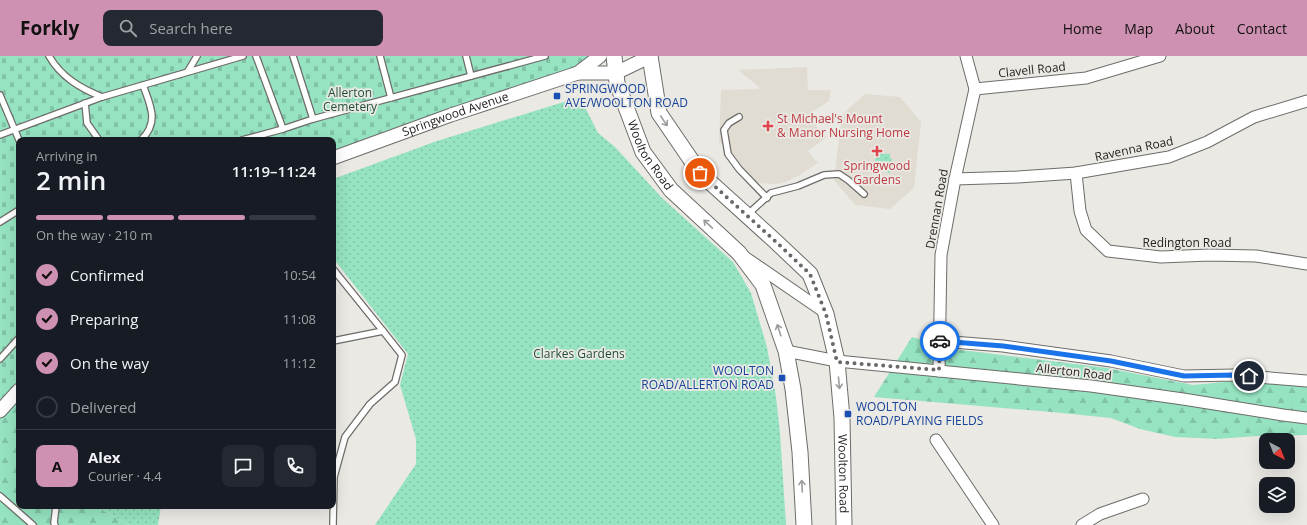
<!DOCTYPE html>
<html lang="en">
<head>
<meta charset="utf-8">
<style>
  body { margin:0; font-family:"Open Sans",sans-serif; background:#242831; color:#f1f3f6; height:100vh; display:flex; flex-direction:column; font-size:15px; white-space:nowrap }
  * { box-sizing:border-box; margin:0 }
  p { font-size:13px; color:#9ea1a6 }
  .icon { flex:none; width:22px; height:22px; fill:none; stroke:currentColor; stroke-width:2; stroke-linecap:round; stroke-linejoin:round }
  .map { position:relative; flex:1; overflow:hidden }
  .panel { position:absolute; left:16px; top:81px; width:320px; height:372px; display:flex; flex-direction:column; background:#171b24; border-radius:8px; box-shadow:0 4px 16px #0002 }
  .panel>* { flex:none }
  .needle { width:26px; rotate:138deg }
  .buttons { position:absolute; left:1259px; top:377px; display:grid; gap:8px }
  .buttons a { display:grid; place-items:center; width:36px; height:36px; border-radius:8px; background:#171b24; box-shadow:0 4px 16px #0002; font-size:20px }
  .pin { position:absolute; display:grid; place-items:center; width:34px; height:34px; color:#fff; margin:-17px; border:2px solid #fff; border-radius:50%; box-shadow:0 1px 4px #0007 }
  .courier { position:absolute; display:grid; place-items:center; width:40px; height:40px; margin:-20px; border:3px solid #1a73e8; border-radius:50%; background:#fff; color:#222; box-shadow:0 1px 5px #0007 }
  .overview em { font-style:normal; font-weight:600 }
  .overview div { display:flex; flex-direction:column-reverse }
  .overview { display:flex; align-items:center; justify-content:space-between; height:68px; padding:0 20px }
  h1 { font-size:26px; font-weight:600; line-height:30px }
  .bar { display:grid; grid-template-columns:repeat(4,1fr); gap:6px 4px; align-content:center; height:48px; padding:0 20px }
  .bar i { height:5px; border-radius:3px; background:#363941 }
  .bar .active { background:#cf91b2 }
  .bar p { grid-column:span 4 }
  .line { display:flex; align-items:center; gap:10px; padding:0 20px; border-top:1px solid #363941 }
  .line div { flex:1 }
  .round { display:grid; place-items:center; flex:none; width:42px; height:42px; border-radius:8px; background:#242831 }
  ol { padding:0 20px; list-style:none }
  li { display:flex; align-items:center; gap:12px; height:44px }
  li p { margin-inline-start:auto }
  li .icon { padding:4px; border-radius:50%; background:#cf91b2; color:#111; stroke-width:4 }
  li:last-child { color:#9ea1a6 }
  li i { width:22px; height:22px; border:2px solid #363941; border-radius:50% }
  header { display:flex; align-items:center; gap:24px; box-sizing:border-box; height:56px; padding:0 20px; background:#cf91b2; color:#111 }
  header strong { font-size:19px }
  nav { display:flex; gap:22px; margin-inline-start:auto; font-size:14px }
  .search { width:280px; height:36px; background:#242831; display:flex; align-items:center; gap:10px; box-sizing:border-box; padding:0 14px; border-radius:8px; color:#9ea1a6; font-size:15px }
  .map>svg:first-child { display:block }
</style>
</head>
<body>
<header>
<strong>Forkly</strong>
<div class="search"><svg class="icon" aria-label="search" viewBox="0 0 24 24"><circle cx="10" cy="10" r="6"/><path d="M15 15l6 6"/></svg>Search here</div>
<nav><a>Home</a><a>Map</a><a>About</a><a>Contact</a></nav>
</header>
<div class="map">
<svg width="1307" height="469" viewBox="0 0 1307 469">
  <defs>
    <pattern id="forest-firs" width="22" height="20" patternUnits="userSpaceOnUse"><rect width="22" height="20" fill="#95e3c1"/><path d="M5 1l3.5 6h-7zM16 11l3.5 6h-7z" fill="#80c3a6"/></pattern>
    <pattern id="cemetery-stones" width="16" height="16" patternUnits="userSpaceOnUse"><rect width="16" height="16" fill="#95e3c1"/><path d="M2 7V4a2 2 0 0 1 4 0v3zM10 15v-3a2 2 0 0 1 4 0v3z" fill="#80c3a6"/></pattern>
    <pattern id="park-dots" width="8" height="8" patternUnits="userSpaceOnUse"><rect width="8" height="8" fill="#95e3c1"/><path d="M2 2h.1M6 6h.1" fill="none" stroke="#80c3a6" stroke-width="1.8" stroke-linecap="round"/></pattern>
  </defs>
  <rect width="100%" height="100%" fill="#eae9e4"/>
  <g fill="#e1dcd1">
    <polygon points="807,11 808,34 831,34 829,45 806,60 827,81 808,95 816,105 819,106 800,119 783,127 774,128 759,127 757,130 735,107 728,88 719,87 721,34 759,33 759,31 738,14"/>
    <polygon points="865,38 900,41 921,66 914,132 890,153 855,149 834,124 842,59"/>
  </g>
  <g fill="url(#forest-firs)">
    <polygon points="912,281 953,293 1107,312 1193,329 1246,324 1307,330 1307,379 1257,380 1217,383 1175,381 1140,373 1111,362 1052,356 874,341"/>
    <polygon points="19,297 19,450 95,450 129,469 0,469 0,318"/>
  </g>
  <polygon fill="url(#cemetery-stones)" points="0,0 590,0 577,14 333,97 333,84 19,84 19,324 0,344"/>
  <g fill="url(#park-dots)">
    <polygon points="580,41 598,77 615,91 662,142 733,206 751,237 767,291 776,341 780,377 786,469 375,469 416,408 416,383 400,329 408,298 333,202 333,123 437,85"/>
    <polygon points="876,97 890,98 890,102 892,103 890,117 886,116 887,108 885,106 881,105 879,108 878,115 874,115"/>
    <polygon points="95,450 161,450 158,469 129,469"/>
  </g>
  <g fill="none" stroke-linecap="round" stroke-linejoin="round">
    <defs>
      <g id="service">
        <path d="M49,0C61,21 80,32 102,41"/>
        <polyline points="256,0 283,73 313,63 545,0"/>
        <polyline points="293,0 313,63"/>
        <polyline points="380,0 391,42"/>
        <polyline points="466,0 471,20"/>
        <polyline points="188,15 197,0"/>
        <polyline points="0,39 19,84"/>
        <polyline points="85,47 87,67 99,84"/>
        <polyline points="739,61 729,67 724,74 728,98 739,113 767,142"/>
        <polyline points="0,79 102,41 243,0"/>
        <path d="M141,84C160,66 150,49 143,29"/>
        <polyline points="242,84 283,73"/>
        <polyline points="747,159 771,137 798,130 824,119 839,118 848,124 864,138"/>
        <polyline points="0,166 19,154"/>
        <polyline points="333,213 383,275 333,285"/>
        <polyline points="0,303 19,282"/>
        <polyline points="0,440 33,469"/>
        <polyline points="55,469 54,467 56,450"/>
        <polyline points="333,469 334,421 345,381 370,348 395,326 402,299 383,275"/>
      </g>
      <g id="minor">
        <polyline points="975,33 1086,22 1160,0"/>
        <polyline points="1076,117 1080,155 1086,174 1108,195 1161,201 1209,199 1256,200 1307,208"/>
        <polyline points="955,123 1018,121 1076,117 1169,101 1207,86 1254,61 1307,45"/>
        <polyline points="746,202 826,257"/>
        <polyline points="940,285 1003,290 1111,305 1184,320 1234,319 1307,325"/>
        <polyline points="786,295 837,305 1091,330 1183,343 1283,359 1307,362"/>
        <polyline points="939,315 941,199 955,123 975,33 966,0"/>
        <polyline points="936,384 993,469"/>
        <polyline points="1082,469 1100,458 1143,443"/>
      </g>
      <g id="tertiary">
        <polyline points="578,17 600,0"/>
        <path id="s1" d="M333,102L451,59L578,17H616L651,0"/>
        <polyline points="0,355 19,334"/>
      </g>
      <g id="secondary">
        <path id="s2" d="M614,0L617,27L643,96L671,134L739,197L763,229L786,295L793,333L800,396L804,469"/>
        <path id="s3" d="M650,0L659,57L700,117L774,184L810,218L826,258L837,305L842,362L844,469"/>
      </g>
    </defs>
    <use href="#service" stroke="#6e6c69" stroke-width="8"/>
    <use href="#minor" stroke="#6e6c69" stroke-width="13"/>
    <use href="#tertiary" stroke="#6e6c69" stroke-width="15"/>
    <use href="#secondary" stroke="#6e6c69" stroke-width="17"/>
    <use href="#service" stroke="#fff" stroke-width="5.5"/>
    <use href="#minor" stroke="#fff" stroke-width="11"/>
    <use href="#tertiary" stroke="#fff" stroke-width="13"/>
    <use href="#secondary" stroke="#fff" stroke-width="15"/>
  </g>
  <defs><path id="oneway-shaft" d="M-6 0H5M1.5-3L5.5 0L1.5 3" fill="none" stroke-width="1.6" stroke-linecap="round" stroke-linejoin="round"/></defs>
  <g stroke="#9d9c9c">
    <use href="#oneway-shaft" transform="translate(664 65) rotate(56)"/>
    <use href="#oneway-shaft" transform="translate(708 168) rotate(-137)"/>
    <use href="#oneway-shaft" transform="translate(779 274) rotate(-108)"/>
    <use href="#oneway-shaft" transform="translate(839 327) rotate(85)"/>
    <use href="#oneway-shaft" transform="translate(802 430) rotate(-93)"/>
  </g>
  <g fill="none" stroke-linecap="round" stroke-linejoin="round">
    <polyline stroke="#6a6966" stroke-width="4" stroke-dasharray="0 7.2" points="700,117 774,184 810,218 826,258 837,306 939,314 940,285"/>
    <polyline stroke="#1a73e8" stroke-width="5" points="940,285 1003,290 1111,305 1184,320 1234,319 1249,320"/>
  </g>
  <g fill="#1a4fb4" stroke="#eae9e4" stroke-width="1.5">
    <rect x="553" y="36" width="8" height="8" rx="2"/>
    <rect x="778" y="318" width="8" height="8" rx="2"/>
    <rect x="844" y="354" width="8" height="8" rx="2"/>
  </g>
  <g fill="#e0444e" stroke="#eae9e4" stroke-width="1.5">
    <path d="M766 64h4v4h4v4h-4v4h-4v-4h-4v-4h4z"/>
    <path d="M875 89h4v4h4v4h-4v4h-4v-4h-4v-4h4z"/>
  </g>
  <g text-anchor="middle" stroke-width="3.5" stroke-linejoin="round" paint-order="stroke">
    <g font-size="12" fill="#252422" stroke="#eae9e4">
      <text transform="translate(1032 14) rotate(-6)" y="4">Clavell Road</text>
      <text dy="4" stroke="none"><textPath href="#s1" startOffset="130">Springwood Avenue</textPath></text>
      <text transform="translate(1134 93) rotate(-12)" y="4">Ravenna Road</text>
      <text dy="4" stroke="none"><textPath href="#s2" startOffset="107">Woolton Road</textPath></text>
      <text transform="translate(937 153) rotate(-80)" y="4">Drennan Road</text>
      <text x="1187" y="191">Redington Road</text>
      <text transform="translate(1074 316) rotate(6)" y="4">Allerton Road</text>
      <text dy="4" stroke="none"><textPath href="#s3" startOffset="484">Woolton Road</textPath></text>
    </g>
    <g font-size="12" fill="#164399" stroke="#eae9e4" text-anchor="start">
      <text x="565" y="37">SPRINGWOOD<tspan x="565" dy="14">AVE/WOOLTON ROAD</tspan></text>
      <text x="774" y="319" text-anchor="end">WOOLTON<tspan x="774" dy="14">ROAD/ALLERTON ROAD</tspan></text>
      <text x="856" y="355">WOOLTON<tspan x="856" dy="14">ROAD/PLAYING FIELDS</tspan></text>
    </g>
    <g font-size="12" fill="#224f3d" stroke="#eae9e4">
      <text x="350" y="41">Allerton<tspan x="350" dy="14">Cemetery</tspan></text>
      <text x="579" y="302">Clarkes Gardens</text>
    </g>
    <g font-size="12" fill="#be3a42" stroke="#eae9e4" text-anchor="start">
      <text x="777" y="67">St Michael's Mount<tspan x="777" dy="14">&amp; Manor Nursing Home</tspan></text>
      <text x="877" y="114" text-anchor="middle">Springwood<tspan x="877" dy="14">Gardens</tspan></text>
    </g>
  </g>
</svg>
<div class="buttons">
<a><svg class="needle" viewBox="-14 -14 28 28"><path d="M0-13l5 13h-10z" fill="#e53935"/><path d="M0 13l5-13h-10z" fill="#9ea1a6"/></svg></a>
<a><svg class="icon" aria-label="layers" viewBox="0 0 24 24"><path d="M12 4l9 5-9 5-9-5zM3 14l9 5 9-5"/></svg></a>
</div>
<div class="pin" style="left:700px;top:117px;background:#ea580c"><svg class="icon" aria-label="bag" viewBox="0 0 24 24"><path d="M5 8h14l-1 12H6zM9 8a3 3 0 0 1 6 0"/></svg></div>
<div class="pin" style="left:1249px;top:320px;background:#1f2937"><svg class="icon" aria-label="home" viewBox="0 0 24 24"><path d="M3 11l9-7 9 7M6 9v11h12V9"/></svg></div>
<div class="courier" style="left:940px;top:285px"><svg class="icon" aria-label="car" viewBox="0 0 24 24"><path d="M5 17H2v-5l4-1 3-4h7l3 4 3 1v5h-3M9 17h6M6 11h13"/><circle cx="7" cy="17" r="2"/><circle cx="17" cy="17" r="2"/></svg></div>
<section class="panel">
<div class="overview"><div><h1>2 min</h1><p>Arriving in</p></div><em>11:19–11:24</em></div>
<div class="bar"><i class="active"></i><i class="active"></i><i class="active"></i><i></i><p>On the way · 210 m</p></div>
<ol>
<li><svg class="icon" aria-label="check" viewBox="0 0 24 24"><path d="M5 12l5 5 9-10"/></svg>Confirmed<p>10:54</p></li>
<li><svg class="icon" aria-label="check" viewBox="0 0 24 24"><path d="M5 12l5 5 9-10"/></svg>Preparing<p>11:08</p></li>
<li><svg class="icon" aria-label="check" viewBox="0 0 24 24"><path d="M5 12l5 5 9-10"/></svg>On the way<p>11:12</p></li>
<li><i></i>Delivered</li>
</ol>
<div class="line" style="height:72px"><b class="round" style="background:#cf91b2;color:#111">A</b><div><b>Alex</b><p>Courier · 4.4</p></div><a class="round"><svg class="icon" aria-label="chat" viewBox="0 0 24 24"><path d="M4 5h16v11H9l-5 4z"/></svg></a><a class="round"><svg class="icon" aria-label="phone" viewBox="0 0 24 24"><path d="M5 4h4l2 5-3 2q2 4 5 5l2-3 5 2v4C11 20 4 13 5 4z"/></svg></a></div>
</section>
</div>
</body>
</html>
